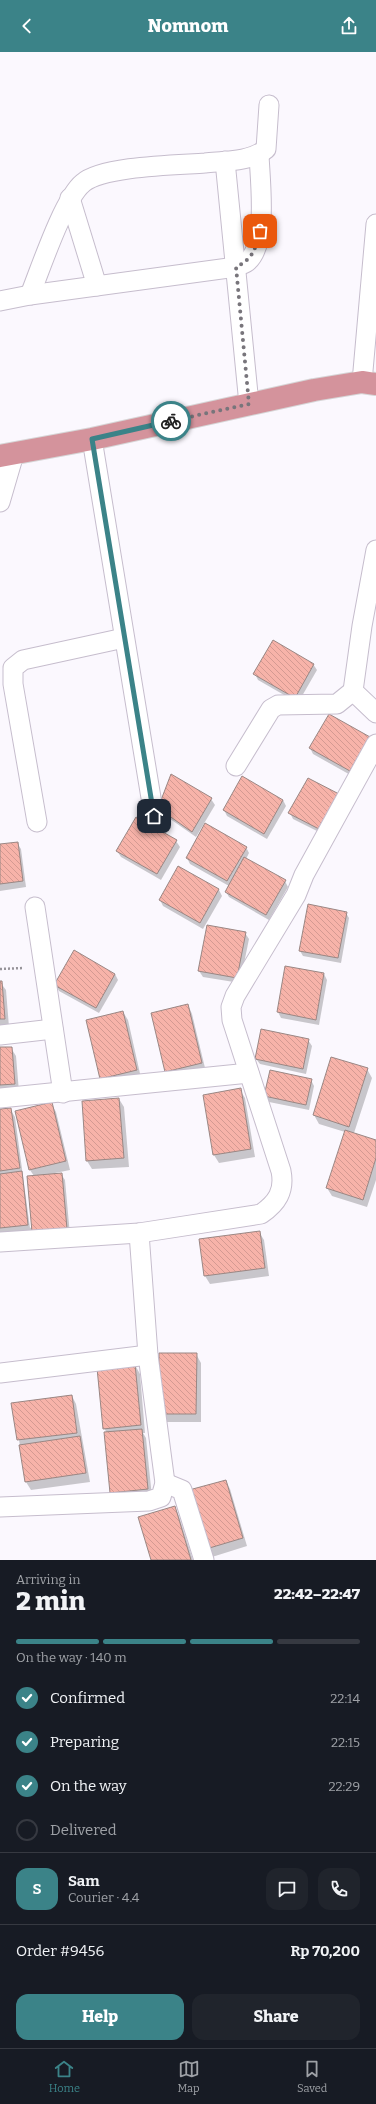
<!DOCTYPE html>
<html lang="en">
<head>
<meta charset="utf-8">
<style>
  body { margin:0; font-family:Bitter,serif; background:#20242c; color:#f1f3f6; height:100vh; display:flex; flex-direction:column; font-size:15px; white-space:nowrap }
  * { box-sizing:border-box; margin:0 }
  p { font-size:13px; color:#9ea1a6 }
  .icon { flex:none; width:22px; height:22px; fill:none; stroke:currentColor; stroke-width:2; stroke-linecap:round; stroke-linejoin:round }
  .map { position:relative; height:1508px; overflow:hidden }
  .details { display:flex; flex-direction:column; background:#171b24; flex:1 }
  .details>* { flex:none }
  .pin { position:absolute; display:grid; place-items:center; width:34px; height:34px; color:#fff; margin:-17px; border-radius:8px; box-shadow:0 2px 6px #0006 }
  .courier { position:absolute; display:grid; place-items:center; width:40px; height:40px; margin:-20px; border:3px solid #3b8388; border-radius:50%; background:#fff; color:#222; box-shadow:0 1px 5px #0007 }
  .summary em { font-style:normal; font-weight:800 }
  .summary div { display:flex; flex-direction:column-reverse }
  .summary { display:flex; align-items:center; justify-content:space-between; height:68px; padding:0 16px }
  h1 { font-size:26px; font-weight:800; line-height:30px }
  .bar { display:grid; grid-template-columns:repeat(4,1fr); gap:6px 4px; align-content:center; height:48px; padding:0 16px }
  .bar i { height:5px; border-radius:3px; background:#363941 }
  .bar .on { background:#3b8388 }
  .bar p { grid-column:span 4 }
  .line { display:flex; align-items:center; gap:10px; padding:0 16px; border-top:1px solid #363941 }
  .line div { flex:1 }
  .round { display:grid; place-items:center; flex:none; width:42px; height:42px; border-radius:12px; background:#20242c }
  ol { padding:0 16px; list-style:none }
  li { display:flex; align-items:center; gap:12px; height:44px }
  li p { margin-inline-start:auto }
  li .icon { padding:4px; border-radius:50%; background:#3b8388; color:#fff; stroke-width:4 }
  li:last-child { color:#9ea1a6 }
  li i { width:22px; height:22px; border:2px solid #363941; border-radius:50% }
  .action { display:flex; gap:8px; margin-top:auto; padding:8px 16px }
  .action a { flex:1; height:46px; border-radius:12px; background:#3b8388; color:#fff; font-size:16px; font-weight:800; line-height:46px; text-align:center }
  .action a+a { background:#20242c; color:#f1f3f6 }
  header { display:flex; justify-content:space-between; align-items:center; height:52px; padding:0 16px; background:#3b8388; color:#fff; font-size:18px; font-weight:800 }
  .menu { display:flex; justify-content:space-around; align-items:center; height:56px; border-top:1px solid #363941; background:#171b24; font-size:11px; color:#9ea1a6 }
  .menu a { display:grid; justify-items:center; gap:2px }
  .menu .on { color:#3b8388 }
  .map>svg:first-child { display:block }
</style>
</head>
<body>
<header><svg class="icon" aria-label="back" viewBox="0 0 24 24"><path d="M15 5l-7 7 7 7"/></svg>Nomnom<svg class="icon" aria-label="share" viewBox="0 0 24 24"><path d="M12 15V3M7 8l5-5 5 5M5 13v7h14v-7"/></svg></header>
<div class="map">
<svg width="376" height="1508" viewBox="0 0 376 1508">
  <defs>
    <pattern id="building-back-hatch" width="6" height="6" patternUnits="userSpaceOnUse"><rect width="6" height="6" fill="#f7b3a9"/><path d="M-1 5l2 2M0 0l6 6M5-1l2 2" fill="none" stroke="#d49a92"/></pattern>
  </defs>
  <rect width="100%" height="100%" fill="#fbf8fe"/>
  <g fill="#0003">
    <polygon points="313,612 317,618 298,651 258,628 255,622"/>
    <polygon points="369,686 354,725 313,702 310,696"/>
    <polygon points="211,747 215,753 196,785 163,762 159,755"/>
    <polygon points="283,748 286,754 267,787 227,764 224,758"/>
    <polygon points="342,749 323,782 293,767 290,761"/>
    <polygon points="176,789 180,795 161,828 121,805 117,799"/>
    <polygon points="17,791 21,797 26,835 0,839 0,794"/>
    <polygon points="246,795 249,801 246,807 285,829 288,835 269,868 229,845 226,840 229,834 190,812 187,806"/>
    <polygon points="179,815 219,838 222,844 203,877 163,854 160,848"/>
    <polygon points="346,861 349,866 341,911 303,904 300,899"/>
    <polygon points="245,881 249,887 240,931 203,925 199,919"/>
    <polygon points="286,915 324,922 327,928 319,973 281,966 278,960"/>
    <polygon points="115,922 118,928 99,961 59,939 56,933"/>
    <polygon points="0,930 6,938 9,975 0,976"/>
    <polygon points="188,953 192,962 206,1020 171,1028 166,1020"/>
    <polygon points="123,960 128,968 141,1026 101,1026"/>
    <polygon points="308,988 312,994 306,1022 260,1012 256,1007"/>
    <polygon points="0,996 11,996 16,1004 19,1040 0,1042"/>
    <polygon points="332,1007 367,1017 372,1026 354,1081 376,1089 376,1128 367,1155 332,1144 327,1136 345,1080 319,1072 314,1063"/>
    <polygon points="311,1028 314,1034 309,1058 269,1050 265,1044"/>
    <polygon points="240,1038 245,1046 255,1105 219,1111 214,1103"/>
    <polygon points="119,1047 124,1055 129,1115 92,1117 87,1109 83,1050"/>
    <polygon points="51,1051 56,1060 70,1118 55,1121 61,1122 65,1128 70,1183 0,1182 0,1058 10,1057 15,1065 30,1176 32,1175 34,1124 30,1118"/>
    <polygon points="259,1180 264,1188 269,1224 210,1232 205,1224 200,1188"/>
    <polygon points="196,1302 201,1311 201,1370 164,1370 159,1361"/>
    <polygon points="135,1313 140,1322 145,1381 143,1381 146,1386 152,1445 115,1449 111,1440 107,1381 104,1376"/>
    <polygon points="72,1344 76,1352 90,1430 31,1438 26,1430 13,1352"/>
    <polygon points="226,1429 230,1437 247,1494 212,1505 207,1496"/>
    <polygon points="175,1455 179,1464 193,1508 152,1508"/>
  </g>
  <g fill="url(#building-back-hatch)" stroke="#9a8784">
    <polygon points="273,588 314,612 295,646 253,622"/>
    <polygon points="329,662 370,685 350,719 309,696"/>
    <polygon points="171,722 212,746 192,780 158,756"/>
    <polygon points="242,724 283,748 264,782 223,758"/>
    <polygon points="308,726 339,742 319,777 288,761"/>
    <polygon points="136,765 177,788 157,822 116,799"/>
    <polygon points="205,771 247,795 227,829 186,806"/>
    <polygon points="18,790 23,829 0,832 0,792"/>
    <polygon points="244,805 286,828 266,863 225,840"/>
    <polygon points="178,814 219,837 200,871 159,848"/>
    <polygon points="308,852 347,860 338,906 299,899"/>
    <polygon points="207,873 246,880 237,926 198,919"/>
    <polygon points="74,898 115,922 96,956 54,933"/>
    <polygon points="285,914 324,921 316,968 277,960"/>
    <polygon points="0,929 2,929 5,967 0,967"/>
    <polygon points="188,952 202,1011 165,1020 151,961"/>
    <polygon points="123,959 137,1018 100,1027 86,968"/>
    <polygon points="261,977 309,987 303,1017 255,1007"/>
    <polygon points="0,995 12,995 15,1032 0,1033"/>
    <polygon points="331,1005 368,1016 349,1075 313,1063"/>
    <polygon points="270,1018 312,1027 306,1053 264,1044"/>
    <polygon points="241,1036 251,1097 213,1103 203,1043"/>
    <polygon points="119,1046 124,1106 86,1109 82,1049"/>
    <polygon points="52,1050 66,1109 29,1118 15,1059"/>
    <polygon points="11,1056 20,1116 0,1119 0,1057"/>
    <polygon points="345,1078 376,1088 376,1106 363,1148 326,1136"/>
    <polygon points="22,1119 28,1173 0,1176 0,1122"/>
    <polygon points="62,1121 67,1177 32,1180 27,1124"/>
    <polygon points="260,1179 265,1216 204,1224 199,1187"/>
    <polygon points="159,1301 197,1301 196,1362 158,1362"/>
    <polygon points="135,1312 141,1373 103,1377 97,1316"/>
    <polygon points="72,1343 77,1381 17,1388 11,1351"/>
    <polygon points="142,1377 148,1437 110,1441 104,1380"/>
    <polygon points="80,1384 86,1421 25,1430 19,1393"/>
    <polygon points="226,1428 243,1486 206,1497 189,1438"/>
    <polygon points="175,1454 191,1508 151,1508 138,1465"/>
  </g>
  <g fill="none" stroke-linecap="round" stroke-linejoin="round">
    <defs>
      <g id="minor">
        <polyline points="225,109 249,352"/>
        <polyline points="70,146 97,234"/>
        <path d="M30,243C40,218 64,146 83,131C102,114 177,113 205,111C225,109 250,110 266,97L269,53"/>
        <path d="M0,249L30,243L236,215C240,213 245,212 248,209C268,191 260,128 259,103"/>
        <polyline points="362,330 376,172"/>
        <polyline points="92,387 154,764"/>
        <polyline points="0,450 14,402"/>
        <polyline points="376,498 362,574 353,639 376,661"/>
        <polyline points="236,714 271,657 278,653 337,652 353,639"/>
        <polyline points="37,770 13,632 13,616 23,608 124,586"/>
        <polyline points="35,855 63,1041"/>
        <polyline points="0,983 53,977"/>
        <polyline points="0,1046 249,1021"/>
        <path d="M0,1190L139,1181L261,1162C277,1151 285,1139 281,1119L232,968L231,955L235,944L296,843L304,823L376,692"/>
        <polyline points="0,1321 148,1303"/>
        <polyline points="165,1431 182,1438 204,1508"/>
        <polyline points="0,1455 149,1449 161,1445 165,1431 148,1303 139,1181"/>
      </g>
      <polyline id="trunk" points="0,404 92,387 314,338 362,330 376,332"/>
    </defs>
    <use href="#minor" stroke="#c6bdcd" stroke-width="21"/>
    <use href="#trunk" stroke="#d6d5d6" stroke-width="24"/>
    <polyline stroke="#969399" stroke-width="2.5" stroke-dasharray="2 2" stroke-linecap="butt" points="0,917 23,916"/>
    <use href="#minor" stroke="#fff" stroke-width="19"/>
    <use href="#trunk" stroke="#d4939c" stroke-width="22"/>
  </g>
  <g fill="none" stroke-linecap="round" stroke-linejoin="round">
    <path stroke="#78757b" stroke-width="4" stroke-dasharray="0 7.2" d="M171,369L249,352L236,215C254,206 255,197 260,179"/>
    <polyline stroke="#3b8388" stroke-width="5" points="154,764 92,387 171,369"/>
  </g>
</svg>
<div class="pin" style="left:260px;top:179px;background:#ea580c"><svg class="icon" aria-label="bag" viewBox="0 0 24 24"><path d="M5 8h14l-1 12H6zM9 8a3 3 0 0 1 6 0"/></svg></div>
<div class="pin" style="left:154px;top:764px;background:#1f2937"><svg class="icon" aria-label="home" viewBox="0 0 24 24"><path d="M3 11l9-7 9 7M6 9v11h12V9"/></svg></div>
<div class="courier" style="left:171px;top:369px"><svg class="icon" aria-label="bike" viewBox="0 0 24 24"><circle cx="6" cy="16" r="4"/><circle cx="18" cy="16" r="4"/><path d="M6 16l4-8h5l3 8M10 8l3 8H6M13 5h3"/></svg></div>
</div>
<section class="details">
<div class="summary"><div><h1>2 min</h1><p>Arriving in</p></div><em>22:42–22:47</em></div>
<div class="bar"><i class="on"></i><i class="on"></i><i class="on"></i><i></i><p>On the way · 140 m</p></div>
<ol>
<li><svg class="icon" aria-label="check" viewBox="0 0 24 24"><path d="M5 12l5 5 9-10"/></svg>Confirmed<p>22:14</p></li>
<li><svg class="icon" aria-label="check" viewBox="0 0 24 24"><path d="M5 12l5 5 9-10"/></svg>Preparing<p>22:15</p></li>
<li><svg class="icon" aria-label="check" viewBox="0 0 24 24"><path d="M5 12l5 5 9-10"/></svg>On the way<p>22:29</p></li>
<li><i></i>Delivered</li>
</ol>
<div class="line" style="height:72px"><b class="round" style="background:#3b8388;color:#fff">S</b><div><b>Sam</b><p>Courier · 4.4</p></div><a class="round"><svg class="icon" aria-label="chat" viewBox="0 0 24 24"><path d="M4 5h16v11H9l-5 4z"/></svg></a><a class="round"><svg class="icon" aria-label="phone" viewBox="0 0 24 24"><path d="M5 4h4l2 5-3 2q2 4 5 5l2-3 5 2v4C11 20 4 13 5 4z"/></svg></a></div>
<div class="line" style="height:52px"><div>Order #9456</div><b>Rp 70,200</b></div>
<div class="action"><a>Help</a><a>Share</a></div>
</section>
<nav class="menu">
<a class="on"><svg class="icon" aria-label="home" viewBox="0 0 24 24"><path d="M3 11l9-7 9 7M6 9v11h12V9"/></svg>Home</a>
<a><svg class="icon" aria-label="map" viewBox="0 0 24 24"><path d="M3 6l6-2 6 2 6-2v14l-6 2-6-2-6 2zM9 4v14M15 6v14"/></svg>Map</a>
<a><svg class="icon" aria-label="saved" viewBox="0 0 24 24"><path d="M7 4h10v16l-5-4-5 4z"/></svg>Saved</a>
</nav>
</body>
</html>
